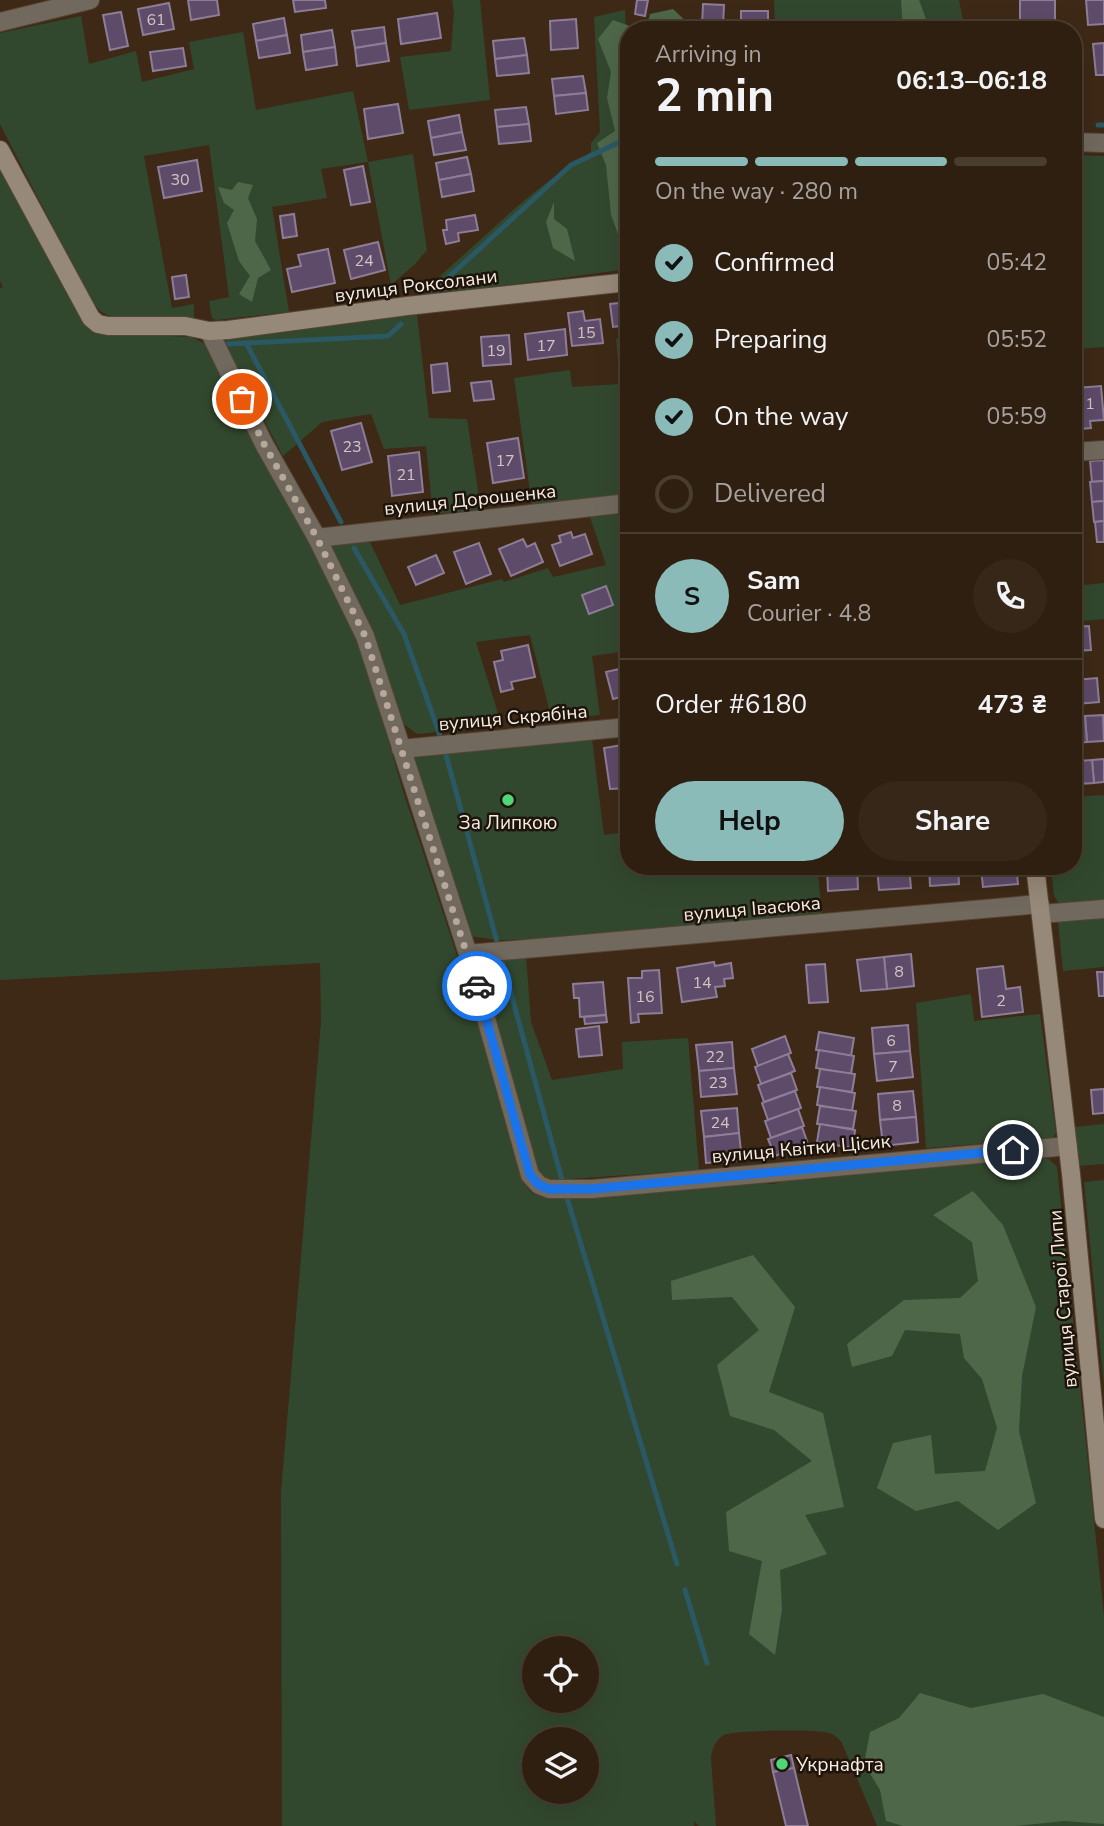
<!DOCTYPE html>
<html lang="en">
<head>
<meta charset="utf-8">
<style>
  body { margin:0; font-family:"Nunito Sans",sans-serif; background:#362719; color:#f1f3f6; height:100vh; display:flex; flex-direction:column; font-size:26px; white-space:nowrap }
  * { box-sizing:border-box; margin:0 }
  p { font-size:23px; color:#a7a29f }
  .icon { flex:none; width:38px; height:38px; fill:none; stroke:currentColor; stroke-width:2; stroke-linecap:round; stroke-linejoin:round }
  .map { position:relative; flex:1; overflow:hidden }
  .drawer { position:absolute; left:620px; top:21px; width:462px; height:854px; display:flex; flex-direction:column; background:#2e1f10; border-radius:28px; box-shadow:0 7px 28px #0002,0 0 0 2px #493d30 }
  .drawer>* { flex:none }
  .controls { position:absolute; left:522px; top:1636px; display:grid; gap:14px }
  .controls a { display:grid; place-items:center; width:77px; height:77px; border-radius:50%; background:#2e1f10; box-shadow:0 7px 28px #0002,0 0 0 2px #493d30; font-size:35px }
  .pin { position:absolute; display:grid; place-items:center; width:60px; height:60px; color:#fff; margin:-30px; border:4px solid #fff; border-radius:50%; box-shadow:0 2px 7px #0007 }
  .courier { position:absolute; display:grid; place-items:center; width:70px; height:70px; margin:-35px; border:5px solid #1a73e8; border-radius:50%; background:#fff; color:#222; box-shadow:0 2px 9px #0007 }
  .headline em { font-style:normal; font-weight:700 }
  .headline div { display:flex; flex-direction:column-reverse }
  .headline { display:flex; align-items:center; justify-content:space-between; height:119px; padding:0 35px }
  h1 { font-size:46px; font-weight:700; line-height:52px }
  .bar { display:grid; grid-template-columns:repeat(4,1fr); gap:10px 7px; align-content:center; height:84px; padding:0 35px }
  .bar i { height:9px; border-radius:5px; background:#493d30 }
  .bar .current { background:#8bbbb9 }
  .bar p { grid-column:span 4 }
  .line { display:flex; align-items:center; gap:18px; padding:0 35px; border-top:2px solid #493d30 }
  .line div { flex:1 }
  .round { display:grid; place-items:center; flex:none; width:74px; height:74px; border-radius:37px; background:#362719 }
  ol { padding:0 35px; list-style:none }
  li { display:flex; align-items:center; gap:21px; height:77px }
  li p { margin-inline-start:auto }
  li .icon { padding:7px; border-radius:50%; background:#8bbbb9; color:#111; stroke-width:4 }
  li:last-child { color:#a7a29f }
  li i { width:38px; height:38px; border:4px solid #493d30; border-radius:50% }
  .primary-button { display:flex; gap:14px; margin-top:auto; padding:14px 35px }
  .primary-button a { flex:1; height:80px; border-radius:42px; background:#8bbbb9; color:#111; font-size:28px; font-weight:700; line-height:80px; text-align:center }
  .primary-button a+a { background:#362719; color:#f1f3f6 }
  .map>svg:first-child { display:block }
</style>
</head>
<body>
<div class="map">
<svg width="1104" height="1826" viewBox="0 0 1104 1826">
  <rect width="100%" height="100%" fill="#3d2916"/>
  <g fill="#32482e" fill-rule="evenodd">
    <polygon points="452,0 480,0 490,100 409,110 400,57 451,51 454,12"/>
    <polygon points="774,0 959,0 965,30 775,30"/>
    <path d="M625,10L626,34L628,35V269L428,296L425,293L430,285C483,239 531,188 591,152V143L600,132L594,17Z"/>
    <polygon points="81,16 89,64 136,51 142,82 194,69 189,42 243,32 256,110 353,91 368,162 413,154 427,250 415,264 391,285 368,162 321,169 327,198 272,207 289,312 216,320 212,318 209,301 229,297 209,145 144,156 172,308 194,304 194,318 111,317 100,311 90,299 0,124 0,33"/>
    <polygon points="1073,155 1104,156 1104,347 1073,349"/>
    <path d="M0,165L101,333L191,337L205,344L329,578L360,645L403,791L504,1099L523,1182L533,1194L551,1199L762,1182C771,1185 778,1185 786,1178L842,1173C851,1177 861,1176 868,1170L1036,1156L1049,1159L1057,1167L1104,1616V1826H877L842,1743C838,1738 835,1735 829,1733C818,1729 733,1730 724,1735C715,1740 712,1749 711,1758L716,1826H699L694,1821V1826H282L281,1492L321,1022L320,963L0,980V288L3,287L0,281ZM534,1648H586V1701H534ZM534,1740H586V1792H534Z"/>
    <polygon points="417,315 429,418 467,419 481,510 433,514 426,446 384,449 371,414 322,422 283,456 229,353 225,341 228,337"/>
    <polygon points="628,338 628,383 620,385 628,494 532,505 514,378 570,370 572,387 620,384 616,339"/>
    <polygon points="628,513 628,651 592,656 600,715 552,720 530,635 476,642 502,726 417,734 400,721 330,550 331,544 368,538 400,605 502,579 504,582 548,568 553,577 606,565 590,517"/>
    <polygon points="1104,583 1104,619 1073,622 1073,586"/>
    <polygon points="592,739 604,835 628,832 628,866 817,866 822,913 572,939 498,940 469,936 414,757 418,753"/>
    <polygon points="1104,795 1104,901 1066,904 1058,902 1054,896 1051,866 1073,866 1073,797"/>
    <polygon points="1104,917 1104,967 1063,971 1058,921"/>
    <polygon points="526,955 531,1022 552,1080 623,1069 622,1042 688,1038 699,1170 555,1180 543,1178 538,1171 478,960"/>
    <polygon points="971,994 974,1021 1040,1014 1056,1133 1053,1138 926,1148 916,1003"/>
    <polygon points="1104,1124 1104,1164 1078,1166 1075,1127"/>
    <polygon points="1104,1180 1104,1386 1084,1182"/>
  </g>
  <g fill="#4e6749">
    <polygon points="901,0 919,0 930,30 903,30"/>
    <polygon points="673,9 691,26 699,30 646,30 650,14"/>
    <polygon points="613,20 641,30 628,30 628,94 618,95 619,124 628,124 628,261 611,215 606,165 597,143 615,131 607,98 611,72 598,39"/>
    <polygon points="238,182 253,185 248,198 257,219 255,241 271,270 258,278 252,302 239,294 250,276 239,261 227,223 234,210 224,203 218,187 232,190"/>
    <polygon points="554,202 554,219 567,229 575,261 553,248 546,222"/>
    <polygon points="973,1191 1003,1225 1036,1307 1022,1376 1019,1431 1036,1503 998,1530 958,1501 916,1511 877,1488 893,1443 931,1435 935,1474 985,1471 997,1428 982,1379 964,1358 960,1334 905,1330 892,1356 852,1367 847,1344 904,1300 960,1298 978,1281 972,1242 933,1215"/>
    <polygon points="753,1255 795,1307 769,1392 823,1413 844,1507 805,1515 827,1554 780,1570 782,1609 775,1655 749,1634 762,1561 729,1551 726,1512 812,1461 774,1430 730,1416 717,1365 759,1330 732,1297 672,1300 671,1281"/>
    <polygon points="920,1693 971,1708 1043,1694 1104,1717 1104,1824 1064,1821 1015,1826 903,1826 886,1821 880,1790 864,1764 870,1732 899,1718"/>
  </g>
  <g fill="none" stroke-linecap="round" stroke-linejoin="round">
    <g stroke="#2a5965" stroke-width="5">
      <polyline points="1073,124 1075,124"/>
      <polyline points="1098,125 1104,125"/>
      <polyline points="440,285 571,165 622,141 628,140"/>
      <polyline points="246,343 341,522"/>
      <polyline points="227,344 388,336 401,324"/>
      <polyline points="354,548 404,634 443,744 565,1191 677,1564"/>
      <polyline points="685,1590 707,1663"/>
    </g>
  </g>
  <g fill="#5e4a69" stroke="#8d7d96" stroke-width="2">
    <polygon points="188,0 217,0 219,15 191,20"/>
    <polygon points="293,0 325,0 326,8 295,12"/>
    <polygon points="637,0 648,0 645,16 635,14"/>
    <rect x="1020" y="0" width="35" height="26"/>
    <polygon points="1086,0 1104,0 1104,24 1088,25"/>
    <polygon points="169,3 174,29 143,35 138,9"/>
    <polygon points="703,4 724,5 723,26 702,25"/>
    <rect x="741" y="11" width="27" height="19"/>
    <polygon points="121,12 128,46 110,50 103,15"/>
    <polygon points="437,13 441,38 401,44 398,19"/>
    <polygon points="284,18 287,35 256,41 253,24"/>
    <polygon points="576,19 578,48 551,50 550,21"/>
    <polygon points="384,27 386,43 355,48 352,31"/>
    <polygon points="332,30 335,47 303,52 301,35"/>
    <polygon points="287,35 290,53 259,58 256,41"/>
    <polygon points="524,38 527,55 495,59 493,41"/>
    <polygon points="386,43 389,61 357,66 355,48"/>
    <polygon points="1104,43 1104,75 1096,75 1093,44"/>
    <polygon points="335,47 337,65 306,70 303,52"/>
    <polygon points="183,48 186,66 153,71 150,52"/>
    <polygon points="527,55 529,73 497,76 495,59"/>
    <polygon points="583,76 586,93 554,96 552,79"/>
    <polygon points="586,93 588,110 556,114 554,96"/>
    <polygon points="398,104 403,133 368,139 364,109"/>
    <polygon points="526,107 529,124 497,127 495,110"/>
    <polygon points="459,115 462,132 431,138 428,121"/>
    <polygon points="529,124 531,141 499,144 497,127"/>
    <polygon points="462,132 466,150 434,155 431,138"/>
    <polygon points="467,157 471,174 439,180 436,163"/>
    <polygon points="197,160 202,191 164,198 158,167"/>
    <polygon points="363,166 370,202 351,205 344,170"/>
    <polygon points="471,174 474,191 442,197 439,180"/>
    <polygon points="294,214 297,236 283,238 280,216"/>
    <polygon points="475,215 478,230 458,233 459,241 446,244 443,230 447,230 446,220"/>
    <polygon points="378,242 385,270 351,279 344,250"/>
    <polygon points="328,249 335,283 292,292 287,269 301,266 298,255"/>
    <polygon points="186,275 189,297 175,299 172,277"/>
    <polygon points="628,302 628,325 613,327 610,304"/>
    <polygon points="583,311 585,321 600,319 603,343 572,346 568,313"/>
    <polygon points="565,329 567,355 528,360 525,334"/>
    <polygon points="509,335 511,364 483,366 481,337"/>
    <polygon points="447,363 450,391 433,393 431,365"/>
    <polygon points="491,381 494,399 474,401 471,383"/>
    <polygon points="1101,386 1104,420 1090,421 1091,428 1080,429 1076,388"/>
    <polygon points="361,423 372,462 342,470 331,431"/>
    <polygon points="518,438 524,478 493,483 487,443"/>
    <polygon points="419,452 423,492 392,496 388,456"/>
    <polygon points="1104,460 1104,481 1092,482 1090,461"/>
    <polygon points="1104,481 1104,501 1092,502 1090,482"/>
    <polygon points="1104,501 1104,521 1094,522 1092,502"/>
    <polygon points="1104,521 1104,542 1097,542 1095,522"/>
    <polygon points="571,532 573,538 585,534 592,554 560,566 552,545 561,542 559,536"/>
    <polygon points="523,539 527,547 535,543 543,562 511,576 499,549"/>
    <polygon points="479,543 491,574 466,584 454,552"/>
    <polygon points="436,555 444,573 416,585 408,567"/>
    <polygon points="606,586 613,605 589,614 582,595"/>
    <polygon points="1089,626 1091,650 1073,651 1073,627"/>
    <polygon points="528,645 535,677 511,682 513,689 501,692 494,662 503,660 501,651"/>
    <polygon points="628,667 628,695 613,699 606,672"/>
    <polygon points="1097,678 1099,702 1077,704 1075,680"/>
    <polygon points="1103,715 1104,741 1087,742 1085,716"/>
    <polygon points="1085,716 1087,742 1073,743 1073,717"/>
    <polygon points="628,744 628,788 610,789 604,748"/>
    <polygon points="1104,759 1104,782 1094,783 1092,760"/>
    <polygon points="1092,760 1094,783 1079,784 1077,761"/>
    <polygon points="1077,761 1079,784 1073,785 1073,762"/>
    <polygon points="827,866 857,866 858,889 828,891"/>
    <polygon points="877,866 909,866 911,888 879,890"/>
    <polygon points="929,866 958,866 959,884 930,886"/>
    <polygon points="1016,866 1018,884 983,887 981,869"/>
    <polygon points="911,954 914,986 887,989 884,957"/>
    <polygon points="884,957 887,989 861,991 857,960"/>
    <polygon points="714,962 715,966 731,963 733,978 724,979 725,986 715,987 717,997 682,1002 677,968"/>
    <polygon points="825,964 828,1002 809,1003 806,965"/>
    <polygon points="1003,966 1006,989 1020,987 1023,1012 982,1017 977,969"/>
    <polygon points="659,970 662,1013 638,1014 639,1022 631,1023 628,978 642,978 642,971"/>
    <polygon points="1097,972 1104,972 1104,996 1099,996"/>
    <polygon points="603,982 606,1015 580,1017 579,998 574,998 573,984"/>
    <polygon points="606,1015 607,1022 585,1024 584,1017"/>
    <polygon points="908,1025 910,1051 874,1054 872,1028"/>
    <polygon points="599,1026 602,1055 579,1057 576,1029"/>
    <polygon points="819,1032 854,1038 851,1056 816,1050"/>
    <polygon points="785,1036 791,1053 758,1066 752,1049"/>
    <polygon points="732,1042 734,1068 699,1071 696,1045"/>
    <polygon points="819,1050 854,1056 851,1074 816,1068"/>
    <polygon points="910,1051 913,1077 877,1081 874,1054"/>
    <polygon points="788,1054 795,1071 761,1084 755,1067"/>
    <polygon points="734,1068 737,1094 701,1097 699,1071"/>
    <polygon points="820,1069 855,1074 852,1092 817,1087"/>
    <polygon points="791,1073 797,1090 764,1102 758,1085"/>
    <polygon points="820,1087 855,1093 852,1111 817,1105"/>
    <polygon points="1104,1089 1104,1113 1093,1114 1091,1090"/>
    <polygon points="795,1091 801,1108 768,1120 762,1103"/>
    <polygon points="913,1091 916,1117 880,1120 878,1094"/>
    <polygon points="820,1106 856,1111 853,1129 817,1124"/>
    <polygon points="737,1108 739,1133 704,1137 701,1111"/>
    <polygon points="798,1109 804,1126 771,1138 765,1121"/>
    <polygon points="916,1117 918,1142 883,1146 880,1120"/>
    <polygon points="820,1124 855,1130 853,1148 817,1142"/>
    <polygon points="802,1127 808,1144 775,1156 768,1139"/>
    <polygon points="739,1133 742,1160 706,1163 704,1137"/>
    <polygon points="791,1755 794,1768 773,1772 771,1760"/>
    <polygon points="794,1768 808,1826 786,1826 773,1772"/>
  </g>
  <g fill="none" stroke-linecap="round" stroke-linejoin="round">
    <defs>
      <g id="street">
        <polyline points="0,22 90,0"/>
        <polyline points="1073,142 1104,143"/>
        <polyline points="209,331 264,444 317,538 365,636 468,954 530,1175 539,1185 549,1189 592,1189 1068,1146"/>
        <polyline points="1073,452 1104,450"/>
        <polyline points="317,538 628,503"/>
        <polyline points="401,749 628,727"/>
        <polyline points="1041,914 1104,909"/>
        <polyline points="468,954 1040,904"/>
      </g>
      <g id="secondary">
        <polyline points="0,150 91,318 98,324 108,326 185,326 209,331 228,330 407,306 628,282"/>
        <polyline points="1035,866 1071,1174 1104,1519"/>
      </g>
    </defs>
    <use href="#street" stroke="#574432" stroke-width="20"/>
    <use href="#secondary" stroke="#574432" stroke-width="20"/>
    <use href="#street" stroke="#71695e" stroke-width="18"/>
    <use href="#secondary" stroke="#978979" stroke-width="18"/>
  </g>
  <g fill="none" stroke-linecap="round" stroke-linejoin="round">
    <polyline stroke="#b7a899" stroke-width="7" stroke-dasharray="0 12.6" points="242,399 264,444 317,538 365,636 477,986"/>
    <polyline stroke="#1a73e8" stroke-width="9" points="477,986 530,1175 539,1185 549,1189 592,1189 1013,1150"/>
  </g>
  <g fill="#50d675" stroke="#1d140c" stroke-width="2.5">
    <circle cx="508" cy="800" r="7"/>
    <circle cx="782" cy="1764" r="7"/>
  </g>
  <g text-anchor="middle" stroke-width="5" stroke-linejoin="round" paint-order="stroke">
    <g font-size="16" fill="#d2c4c2">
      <text x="156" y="25">61</text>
      <text x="180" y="185">30</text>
      <text x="364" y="266">24</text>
      <text x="586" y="338">15</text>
      <text x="546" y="351">17</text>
      <text x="496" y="356">19</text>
      <text x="1090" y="409">1</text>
      <text x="352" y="452">23</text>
      <text x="505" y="466">17</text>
      <text x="406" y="480">21</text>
      <text x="899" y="977">8</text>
      <text x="702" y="988">14</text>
      <text x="645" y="1002">16</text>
      <text x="1001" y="1006">2</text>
      <text x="891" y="1046">6</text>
      <text x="715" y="1062">22</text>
      <text x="893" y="1072">7</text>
      <text x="718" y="1088">23</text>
      <text x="897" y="1111">8</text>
      <text x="720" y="1128">24</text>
    </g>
    <g font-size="19" fill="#f9ece0" stroke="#1d140c">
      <text transform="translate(416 285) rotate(-7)" y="7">вулиця Роксолани</text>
      <text transform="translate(470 499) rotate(-6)" y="7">вулиця Дорошенка</text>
      <text transform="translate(513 717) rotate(-5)" y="7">вулиця Скрябіна</text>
      <text transform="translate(752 908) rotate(-5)" y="7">вулиця Івасюка</text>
      <text transform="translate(801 1148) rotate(-5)" y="7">вулиця Квітки Цісик</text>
      <text transform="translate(1062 1299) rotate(-95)" y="7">вулиця Старої Липи</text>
    </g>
    <g font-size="19" fill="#f9ece0" stroke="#1d140c">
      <text x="508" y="829">За Липкою</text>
      <text x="796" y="1771" text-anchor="start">Укрнафта</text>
    </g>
  </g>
</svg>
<div class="controls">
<a><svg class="icon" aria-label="locate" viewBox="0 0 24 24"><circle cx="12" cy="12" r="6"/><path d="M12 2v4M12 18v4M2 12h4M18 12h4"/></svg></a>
<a><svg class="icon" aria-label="layers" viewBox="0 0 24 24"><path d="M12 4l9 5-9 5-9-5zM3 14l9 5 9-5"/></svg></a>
</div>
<div class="pin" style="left:242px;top:399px;background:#ea580c"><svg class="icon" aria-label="bag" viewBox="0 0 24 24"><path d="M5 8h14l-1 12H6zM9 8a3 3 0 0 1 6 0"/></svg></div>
<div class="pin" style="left:1013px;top:1150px;background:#1f2937"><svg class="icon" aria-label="home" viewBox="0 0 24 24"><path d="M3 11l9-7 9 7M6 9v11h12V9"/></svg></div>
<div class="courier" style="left:477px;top:986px"><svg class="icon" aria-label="car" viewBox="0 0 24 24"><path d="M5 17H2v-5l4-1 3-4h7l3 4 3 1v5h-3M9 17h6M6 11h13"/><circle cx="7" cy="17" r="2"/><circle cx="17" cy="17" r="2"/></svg></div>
<section class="drawer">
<div class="headline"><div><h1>2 min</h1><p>Arriving in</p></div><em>06:13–06:18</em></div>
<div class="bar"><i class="current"></i><i class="current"></i><i class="current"></i><i></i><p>On the way · 280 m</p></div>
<ol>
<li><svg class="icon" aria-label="check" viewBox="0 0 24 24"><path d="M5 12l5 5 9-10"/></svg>Confirmed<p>05:42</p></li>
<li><svg class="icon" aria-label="check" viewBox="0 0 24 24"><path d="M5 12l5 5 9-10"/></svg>Preparing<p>05:52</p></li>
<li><svg class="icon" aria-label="check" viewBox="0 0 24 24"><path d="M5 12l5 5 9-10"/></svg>On the way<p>05:59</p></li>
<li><i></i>Delivered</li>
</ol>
<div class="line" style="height:126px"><b class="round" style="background:#8bbbb9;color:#111">S</b><div><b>Sam</b><p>Courier · 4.8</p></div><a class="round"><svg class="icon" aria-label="phone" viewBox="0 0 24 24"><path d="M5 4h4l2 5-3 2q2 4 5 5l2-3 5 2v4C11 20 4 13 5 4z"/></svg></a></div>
<div class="line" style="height:91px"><div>Order #6180</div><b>473 ₴</b></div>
<div class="primary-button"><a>Help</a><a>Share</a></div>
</section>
</div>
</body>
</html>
